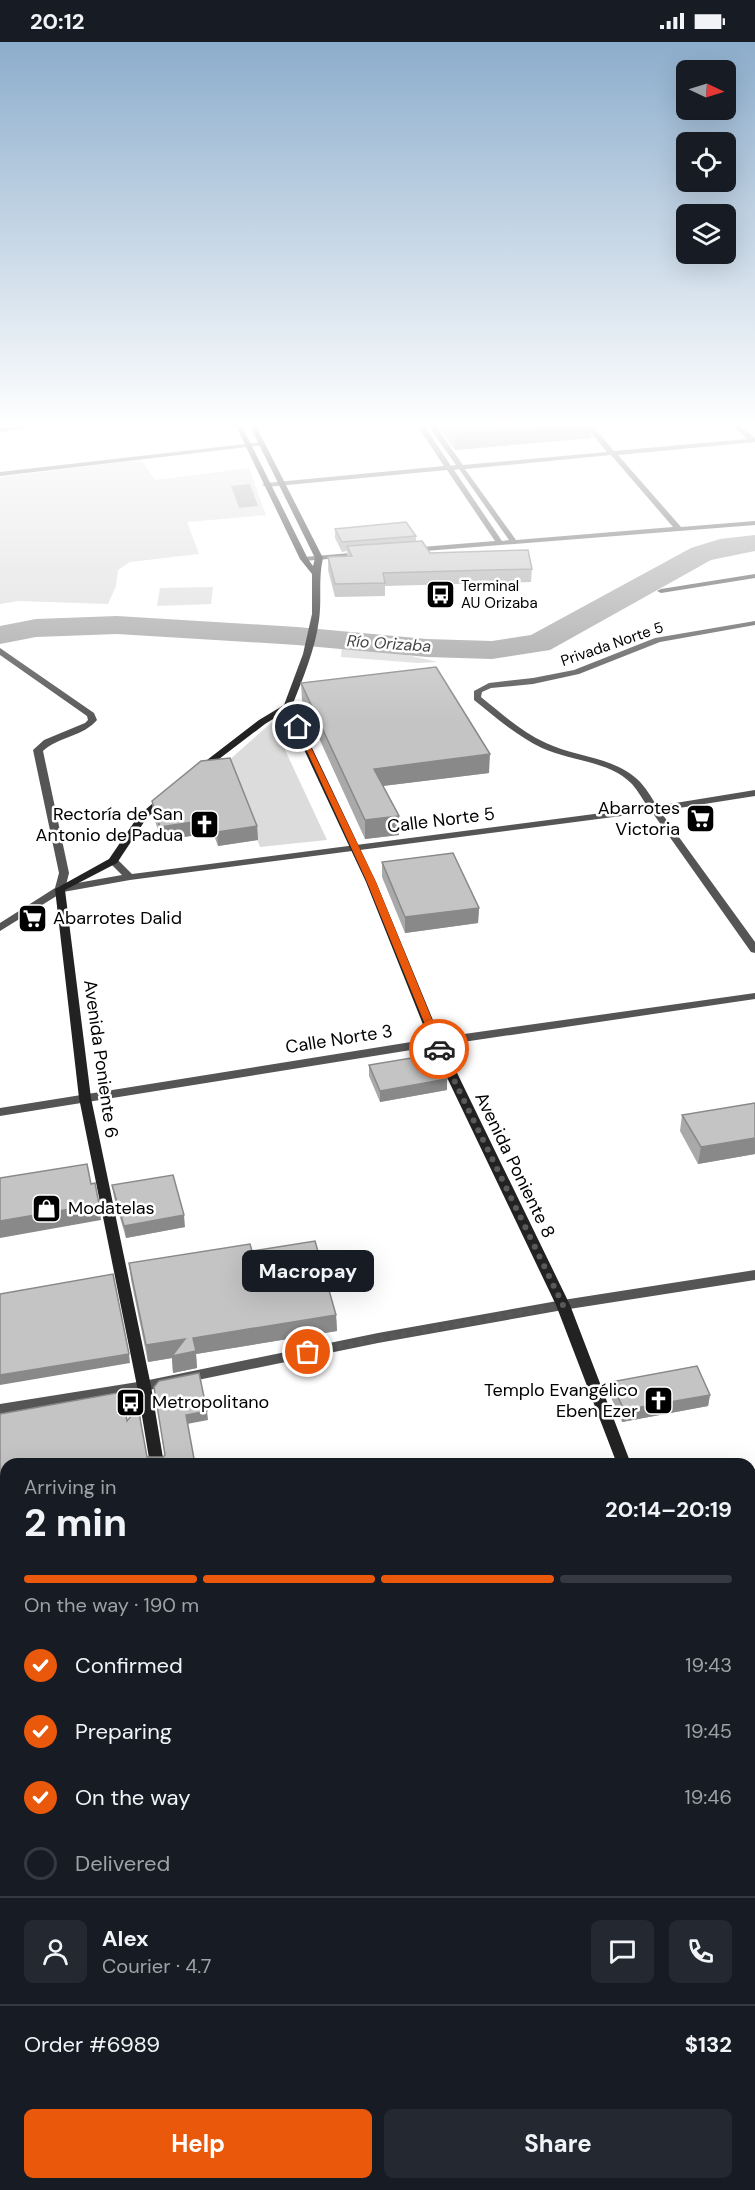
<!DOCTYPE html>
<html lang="en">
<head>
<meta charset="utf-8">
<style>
  body { margin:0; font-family:"DM Sans",sans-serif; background:#242831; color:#f1f3f6; height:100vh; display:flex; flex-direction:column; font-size:22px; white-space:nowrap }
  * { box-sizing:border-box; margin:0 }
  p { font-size:20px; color:#9ea1a6 }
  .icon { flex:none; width:33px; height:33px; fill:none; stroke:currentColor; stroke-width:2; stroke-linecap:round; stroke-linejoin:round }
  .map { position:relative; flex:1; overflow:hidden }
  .sheet { position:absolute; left:0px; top:1416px; width:756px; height:732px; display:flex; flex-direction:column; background:#171b24; border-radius:18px 18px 0 0; box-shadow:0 6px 24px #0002 }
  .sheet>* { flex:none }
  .needle { width:39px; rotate:94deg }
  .buttons { position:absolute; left:676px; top:18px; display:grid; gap:12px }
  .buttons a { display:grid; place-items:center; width:60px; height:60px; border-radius:9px; background:#171b24; box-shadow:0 6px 24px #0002; font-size:30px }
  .pin { position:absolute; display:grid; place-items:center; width:51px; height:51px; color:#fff; margin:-26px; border:3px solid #fff; border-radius:50%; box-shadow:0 2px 6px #0007 }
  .courier { position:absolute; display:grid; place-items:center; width:60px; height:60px; margin:-30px; border:4px solid #ea580c; border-radius:50%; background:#fff; color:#222; box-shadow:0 2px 8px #0007 }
  .bubble { position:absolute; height:42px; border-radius:9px; background:#171b24; box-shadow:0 6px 24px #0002; font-size:20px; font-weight:700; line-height:42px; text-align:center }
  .head em { font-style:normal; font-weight:700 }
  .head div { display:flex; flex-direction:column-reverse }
  .head { display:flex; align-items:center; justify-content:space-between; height:102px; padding:0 24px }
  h1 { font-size:39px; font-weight:700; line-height:45px }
  .bar { display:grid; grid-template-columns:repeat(4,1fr); gap:9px 6px; align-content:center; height:72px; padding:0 24px }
  .bar i { height:8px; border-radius:4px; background:#363941 }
  .bar .selected { background:#ea580c }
  .bar p { grid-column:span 4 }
  .line { display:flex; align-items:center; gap:15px; padding:0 24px; border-top:2px solid #363941 }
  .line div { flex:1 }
  .round { display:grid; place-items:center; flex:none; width:63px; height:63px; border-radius:9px; background:#242831 }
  ol { padding:0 24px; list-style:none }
  li { display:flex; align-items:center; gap:18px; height:66px }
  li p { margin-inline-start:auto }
  li .icon { padding:6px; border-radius:50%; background:#ea580c; color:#fff; stroke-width:4 }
  li:last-child { color:#9ea1a6 }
  li i { width:33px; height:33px; border:3px solid #363941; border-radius:50% }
  .button { display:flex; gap:12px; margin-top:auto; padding:12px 24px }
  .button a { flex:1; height:69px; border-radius:9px; background:#ea580c; color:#fff; font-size:24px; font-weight:700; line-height:69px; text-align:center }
  .button a+a { background:#242831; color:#f1f3f6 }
  .status { display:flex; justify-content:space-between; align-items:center; height:42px; padding:0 30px; background:#171b24; direction:ltr }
  .status svg { height:16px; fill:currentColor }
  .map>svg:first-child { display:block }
</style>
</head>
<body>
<div class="status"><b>20:12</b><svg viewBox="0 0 49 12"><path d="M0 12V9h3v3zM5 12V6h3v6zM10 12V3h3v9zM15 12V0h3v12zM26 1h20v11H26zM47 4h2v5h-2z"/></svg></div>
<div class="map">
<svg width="755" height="2148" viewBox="0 0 755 2148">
  <rect width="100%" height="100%" fill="#fff"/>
  <g fill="#dcdcdc">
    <polygon points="141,418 155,438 249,426 266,473 187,480 199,512 130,520 118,528 116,544 108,562 18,559 0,562 0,435"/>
    <polygon points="213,545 211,562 157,564 160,546"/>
    <polygon points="358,602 438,620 418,621 341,615 342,604"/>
    <polygon points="272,680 327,798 260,805 227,720"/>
  </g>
  <polygon fill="#a3a3a3" points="250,442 258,464 239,466 231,444"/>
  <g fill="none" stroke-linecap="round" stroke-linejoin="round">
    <polygon fill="#a3a3a3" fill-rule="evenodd" points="755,493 755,509 711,518 550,608 492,617 427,615 297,603 117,592 36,595 0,602 0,584 36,577 117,574 297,585 427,597 492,599 531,593 691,506 720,497"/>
    <g fill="#555" fill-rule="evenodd">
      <polygon points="28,382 49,382 0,390 0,386"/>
      <path d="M416,382H423L451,424L456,423L427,382H434L463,423L607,410L584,382H591L614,409L747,397L731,382H738L755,396V400L618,413L681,485L755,479V483L412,510L408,508L409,506L495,499L447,428L266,445L262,443L266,441L444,424ZM611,413L673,485L516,498L465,427ZM459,427L509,498L502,499L454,428Z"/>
      <polygon points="262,400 264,401 264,403 0,434 0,430"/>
      <polygon points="362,510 366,512 365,514 304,519 300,517 304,515"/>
      <polygon points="755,532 755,536 661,551 657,549 661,547"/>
      <path d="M755,579V583L660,600L579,632L533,642L491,646L482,650L481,655C502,672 522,690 546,701C575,715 613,715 637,737C645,744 651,755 657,764L755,748V754L660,769L755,900V911L751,910L652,770L130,838L63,850L0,889V881L55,846L59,831L33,708L44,698L85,681L88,678L87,674L0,613V606L94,671L97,678C84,694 58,695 43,709L69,831L66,843L122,833L108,819L113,816L117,817L132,832L648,765C643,758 638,749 632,742C610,719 570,719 542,706C517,694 495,675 474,658V649L489,641L533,636L574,628L655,596Z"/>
      <polygon points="755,951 755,957 436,1004 0,1074 0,1066 436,996"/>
      <polygon points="755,1228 755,1238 563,1268 378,1301 144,1349 0,1374 0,1362 144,1339 378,1291 563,1258"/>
      <polygon points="755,1602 755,1616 750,1617 750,1603"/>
      <polygon points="6,1761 6,1777 0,1779 0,1763"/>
    </g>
    <g fill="#222" fill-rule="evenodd">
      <path d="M235,382H241L308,517L313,524L315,516L249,382H255L323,516C318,537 322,557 319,578C315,608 303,636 292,664L376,840L442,1000L570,1263L631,1422H617L556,1263L430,1000L366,840L286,669L265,682L202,730H196L194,728L259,678L284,663L303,612L312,572V532L300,517Z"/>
      <polygon points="164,752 169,755 146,777 117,821 65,848 91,1056 151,1344 164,1422 150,1422 137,1344 79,1056 55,847 109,817 139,773"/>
      <polygon points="750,1730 755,1732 755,1758 750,1756"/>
      <polygon points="267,2142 287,2142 288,2148 268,2148"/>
    </g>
  </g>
  <g fill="#a9a9a9">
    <polygon points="437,382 592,382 591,396 455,408"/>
    <polygon points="335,487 416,494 416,499 430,511 532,527 531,540 385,544 385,554 335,555 328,528 328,515 347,514 347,509 342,510 335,496"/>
    <polygon points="301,641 489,731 383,744 399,774 399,793 365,797 302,659"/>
    <polygon points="152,759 257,784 258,798 218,804 213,791 161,798 153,772"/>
    <polygon points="382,820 479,866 478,881 405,891 382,835"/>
    <polygon points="369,1023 447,1048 380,1060 369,1034"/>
    <polygon points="755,1061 755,1112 698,1122 680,1089 682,1073"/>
    <polygon points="112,1143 185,1185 126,1196 114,1155"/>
    <polygon points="252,1209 336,1273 337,1289 196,1312 197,1326 173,1331 172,1316 148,1320 131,1238 129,1221"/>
    <polygon points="611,1340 710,1353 708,1364 622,1380 609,1351"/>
  </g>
  <g fill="#898989">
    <polygon points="571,382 592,382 591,396 455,408 456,392"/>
    <polygon points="490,712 489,731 374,745 374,727"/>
    <polygon points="399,774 399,793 365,797 365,778"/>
    <polygon points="212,777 213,791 161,798 160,785"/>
    <polygon points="257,784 258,798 218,804 217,790"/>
    <polygon points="479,866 478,881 405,891 405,875"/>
    <polygon points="447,1037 447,1048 380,1060 380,1049"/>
    <polygon points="755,1096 755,1112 698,1122 701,1105"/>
    <polygon points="99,1162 101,1178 0,1196 0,1179"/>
    <polygon points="184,1173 185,1185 126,1196 124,1184"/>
    <polygon points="336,1273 337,1289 196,1312 197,1326 173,1331 172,1316 148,1320 146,1303"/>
    <polygon points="129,1312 130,1321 0,1343 0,1333"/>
    <polygon points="710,1353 708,1364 622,1380 624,1368"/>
    <polygon points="207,1369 208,1378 187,1382 186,1373"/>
    <polygon points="6,1735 6,1744 0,1746 0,1736"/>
    <polygon points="6,1840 6,1849 0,1850 0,1841"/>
    <polygon points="6,2077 6,2095 0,2097 0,2078"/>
    <polygon points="0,2102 4,2148 0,2137"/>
    <polygon points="111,2142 185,2142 160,2148 86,2148"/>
  </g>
  <g fill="#c4c4c4" stroke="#898989" stroke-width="1.5">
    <polygon points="448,382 571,382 456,392"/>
    <polygon points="406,480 416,494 342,500 335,487"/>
    <polygon points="422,499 430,511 528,508 532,527 383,531 385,541 335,542 328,515 352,514 347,504"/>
    <polygon points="436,625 490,712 374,727 399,774 365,778 301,641"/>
    <polygon points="230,716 257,784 217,790 212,777 160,785 152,759 201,719"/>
    <polygon points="453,811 479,866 405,875 382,820"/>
    <polygon points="435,1012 447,1037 380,1049 369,1023"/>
    <polygon points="755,1061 755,1096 701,1105 682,1073"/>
    <polygon points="87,1122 91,1142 95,1141 99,1162 0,1179 0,1136"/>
    <polygon points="173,1133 184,1173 124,1184 112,1143"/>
    <polygon points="315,1199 336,1273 193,1296 196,1309 172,1314 185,1297 146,1303 129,1221 250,1202 252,1209"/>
    <polygon points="113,1232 129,1312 0,1333 0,1252"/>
    <polygon points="697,1324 710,1353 624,1368 611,1340"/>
    <polygon points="199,1331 207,1369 186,1373 195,1422 6,1422 6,1735 0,1736 0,1372 122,1350 127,1379 138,1365 147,1415 163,1415 165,1413 154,1345 159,1339"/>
    <polygon points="6,1773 6,1840 0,1841 0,1774"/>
    <polygon points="6,2037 6,2077 0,2078 0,2039"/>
    <polygon points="6,2129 6,2142 111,2142 86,2148 0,2148 0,2131"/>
  </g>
  <linearGradient id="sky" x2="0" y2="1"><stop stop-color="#8cadcc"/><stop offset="0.56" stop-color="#fff"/><stop offset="1" stop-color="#fff" stop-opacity="0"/></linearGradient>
  <rect width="755" height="683" fill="url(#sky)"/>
  <polygon fill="#ea580c" points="295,683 301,685 376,840 444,1007 443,1009 435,1007 367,840"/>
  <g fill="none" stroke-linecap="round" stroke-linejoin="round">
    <polyline stroke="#595959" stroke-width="6" stroke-dasharray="0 10.8" points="308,1310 563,1263 439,1007"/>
  </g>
  <defs>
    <symbol id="bus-square" viewBox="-11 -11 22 22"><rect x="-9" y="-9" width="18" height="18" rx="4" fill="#000" stroke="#fff"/><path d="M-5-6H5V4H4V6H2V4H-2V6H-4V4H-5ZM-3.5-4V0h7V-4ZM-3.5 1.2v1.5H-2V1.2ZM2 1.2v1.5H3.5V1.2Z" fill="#fff"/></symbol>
    <symbol id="supermarket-square" viewBox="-11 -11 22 22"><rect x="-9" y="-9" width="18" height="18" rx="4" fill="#000" stroke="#fff"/><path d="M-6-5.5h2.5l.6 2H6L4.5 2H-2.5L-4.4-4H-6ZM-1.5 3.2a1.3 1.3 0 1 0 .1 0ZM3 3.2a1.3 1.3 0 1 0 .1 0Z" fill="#fff"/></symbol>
    <symbol id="church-square" viewBox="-11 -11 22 22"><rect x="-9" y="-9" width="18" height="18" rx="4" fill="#000" stroke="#fff"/><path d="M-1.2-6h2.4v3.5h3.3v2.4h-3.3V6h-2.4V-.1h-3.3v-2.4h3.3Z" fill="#fff"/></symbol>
    <symbol id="shop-square" viewBox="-11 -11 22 22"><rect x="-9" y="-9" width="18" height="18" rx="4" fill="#000" stroke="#fff"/><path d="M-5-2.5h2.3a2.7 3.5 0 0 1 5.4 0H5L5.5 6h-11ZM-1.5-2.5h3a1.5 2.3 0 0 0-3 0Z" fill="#fff"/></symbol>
  </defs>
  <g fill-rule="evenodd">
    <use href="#bus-square" x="424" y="536" width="33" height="33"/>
    <use href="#supermarket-square" x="684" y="760" width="33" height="33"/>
    <use href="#church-square" x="188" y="766" width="33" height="33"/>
    <use href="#supermarket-square" x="16" y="860" width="33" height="33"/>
    <use href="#shop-square" x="30" y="1150" width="33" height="33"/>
    <use href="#church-square" x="642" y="1342" width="33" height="33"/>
    <use href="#bus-square" x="114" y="1344" width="33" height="33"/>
  </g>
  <g text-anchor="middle" stroke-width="5" stroke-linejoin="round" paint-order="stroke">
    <g font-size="15" fill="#000" stroke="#fff" text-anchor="start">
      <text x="461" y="549">Terminal<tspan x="461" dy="17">AU Orizaba</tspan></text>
    </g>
    <g font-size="15" fill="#000" stroke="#fff">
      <text transform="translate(612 602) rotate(-19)" y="5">Privada Norte 5</text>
    </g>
    <g font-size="16" font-style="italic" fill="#444" stroke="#fff">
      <text transform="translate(389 601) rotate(4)" y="6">Río Orizaba</text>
    </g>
    <g font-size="18" fill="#000" stroke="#fff" text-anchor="end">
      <text x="680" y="772">Abarrotes<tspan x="680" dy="21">Victoria</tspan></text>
      <text x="183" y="778">Rectoría de San<tspan x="183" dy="21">Antonio de Padua</tspan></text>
      <text x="53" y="882" text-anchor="start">Abarrotes Dalid</text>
      <text x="68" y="1172" text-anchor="start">Modatelas</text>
      <text x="638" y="1354">Templo Evangélico<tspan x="638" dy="21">Eben Ezer</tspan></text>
      <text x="152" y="1366" text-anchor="start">Metropolitano</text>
    </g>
    <g font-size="18" fill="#000" stroke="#fff">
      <text transform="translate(441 778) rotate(-7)" y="6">Calle Norte 5</text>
      <text transform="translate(339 997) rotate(-9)" y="6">Calle Norte 3</text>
      <text transform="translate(101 1017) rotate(82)" y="6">Avenida Poniente 6</text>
      <text transform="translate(515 1123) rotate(64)" y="6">Avenida Poniente 8</text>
    </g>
  </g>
</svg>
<div class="buttons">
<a><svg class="needle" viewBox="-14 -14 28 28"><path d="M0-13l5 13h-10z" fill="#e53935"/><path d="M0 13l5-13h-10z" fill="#9ea1a6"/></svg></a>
<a><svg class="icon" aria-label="locate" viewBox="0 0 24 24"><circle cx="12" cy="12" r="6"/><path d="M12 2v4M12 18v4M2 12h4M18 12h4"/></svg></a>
<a><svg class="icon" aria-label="layers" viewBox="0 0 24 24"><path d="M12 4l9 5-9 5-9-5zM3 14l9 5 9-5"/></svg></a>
</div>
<div class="pin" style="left:308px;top:1310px;background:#ea580c"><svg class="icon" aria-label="bag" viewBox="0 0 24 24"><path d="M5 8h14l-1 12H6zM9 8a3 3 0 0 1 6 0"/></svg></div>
<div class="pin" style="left:298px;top:685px;background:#1f2937"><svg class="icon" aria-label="home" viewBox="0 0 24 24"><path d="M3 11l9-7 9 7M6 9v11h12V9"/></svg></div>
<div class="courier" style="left:439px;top:1007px"><svg class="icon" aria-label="car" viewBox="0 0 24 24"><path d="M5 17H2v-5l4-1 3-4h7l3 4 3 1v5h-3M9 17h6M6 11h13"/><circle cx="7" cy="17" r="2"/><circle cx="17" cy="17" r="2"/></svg></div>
<div class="bubble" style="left:242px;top:1208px;width:132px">Macropay</div>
<section class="sheet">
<div class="head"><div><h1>2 min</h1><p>Arriving in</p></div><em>20:14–20:19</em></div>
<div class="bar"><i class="selected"></i><i class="selected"></i><i class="selected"></i><i></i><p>On the way · 190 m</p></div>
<ol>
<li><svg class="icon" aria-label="check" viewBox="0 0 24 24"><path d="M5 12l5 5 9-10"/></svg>Confirmed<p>19:43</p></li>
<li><svg class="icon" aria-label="check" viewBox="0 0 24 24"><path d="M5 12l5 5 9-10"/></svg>Preparing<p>19:45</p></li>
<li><svg class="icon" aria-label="check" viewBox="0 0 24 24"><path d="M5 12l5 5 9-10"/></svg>On the way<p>19:46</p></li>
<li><i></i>Delivered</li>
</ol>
<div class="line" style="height:108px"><a class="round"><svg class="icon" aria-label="person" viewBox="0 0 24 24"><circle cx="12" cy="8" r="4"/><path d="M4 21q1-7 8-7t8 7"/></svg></a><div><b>Alex</b><p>Courier · 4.7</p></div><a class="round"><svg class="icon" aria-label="chat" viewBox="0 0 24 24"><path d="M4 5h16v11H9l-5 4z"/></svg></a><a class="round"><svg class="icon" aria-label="phone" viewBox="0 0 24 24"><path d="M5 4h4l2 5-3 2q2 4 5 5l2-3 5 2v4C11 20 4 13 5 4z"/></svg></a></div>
<div class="line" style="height:78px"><div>Order #6989</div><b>$132</b></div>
<div class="button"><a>Help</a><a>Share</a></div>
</section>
</div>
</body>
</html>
